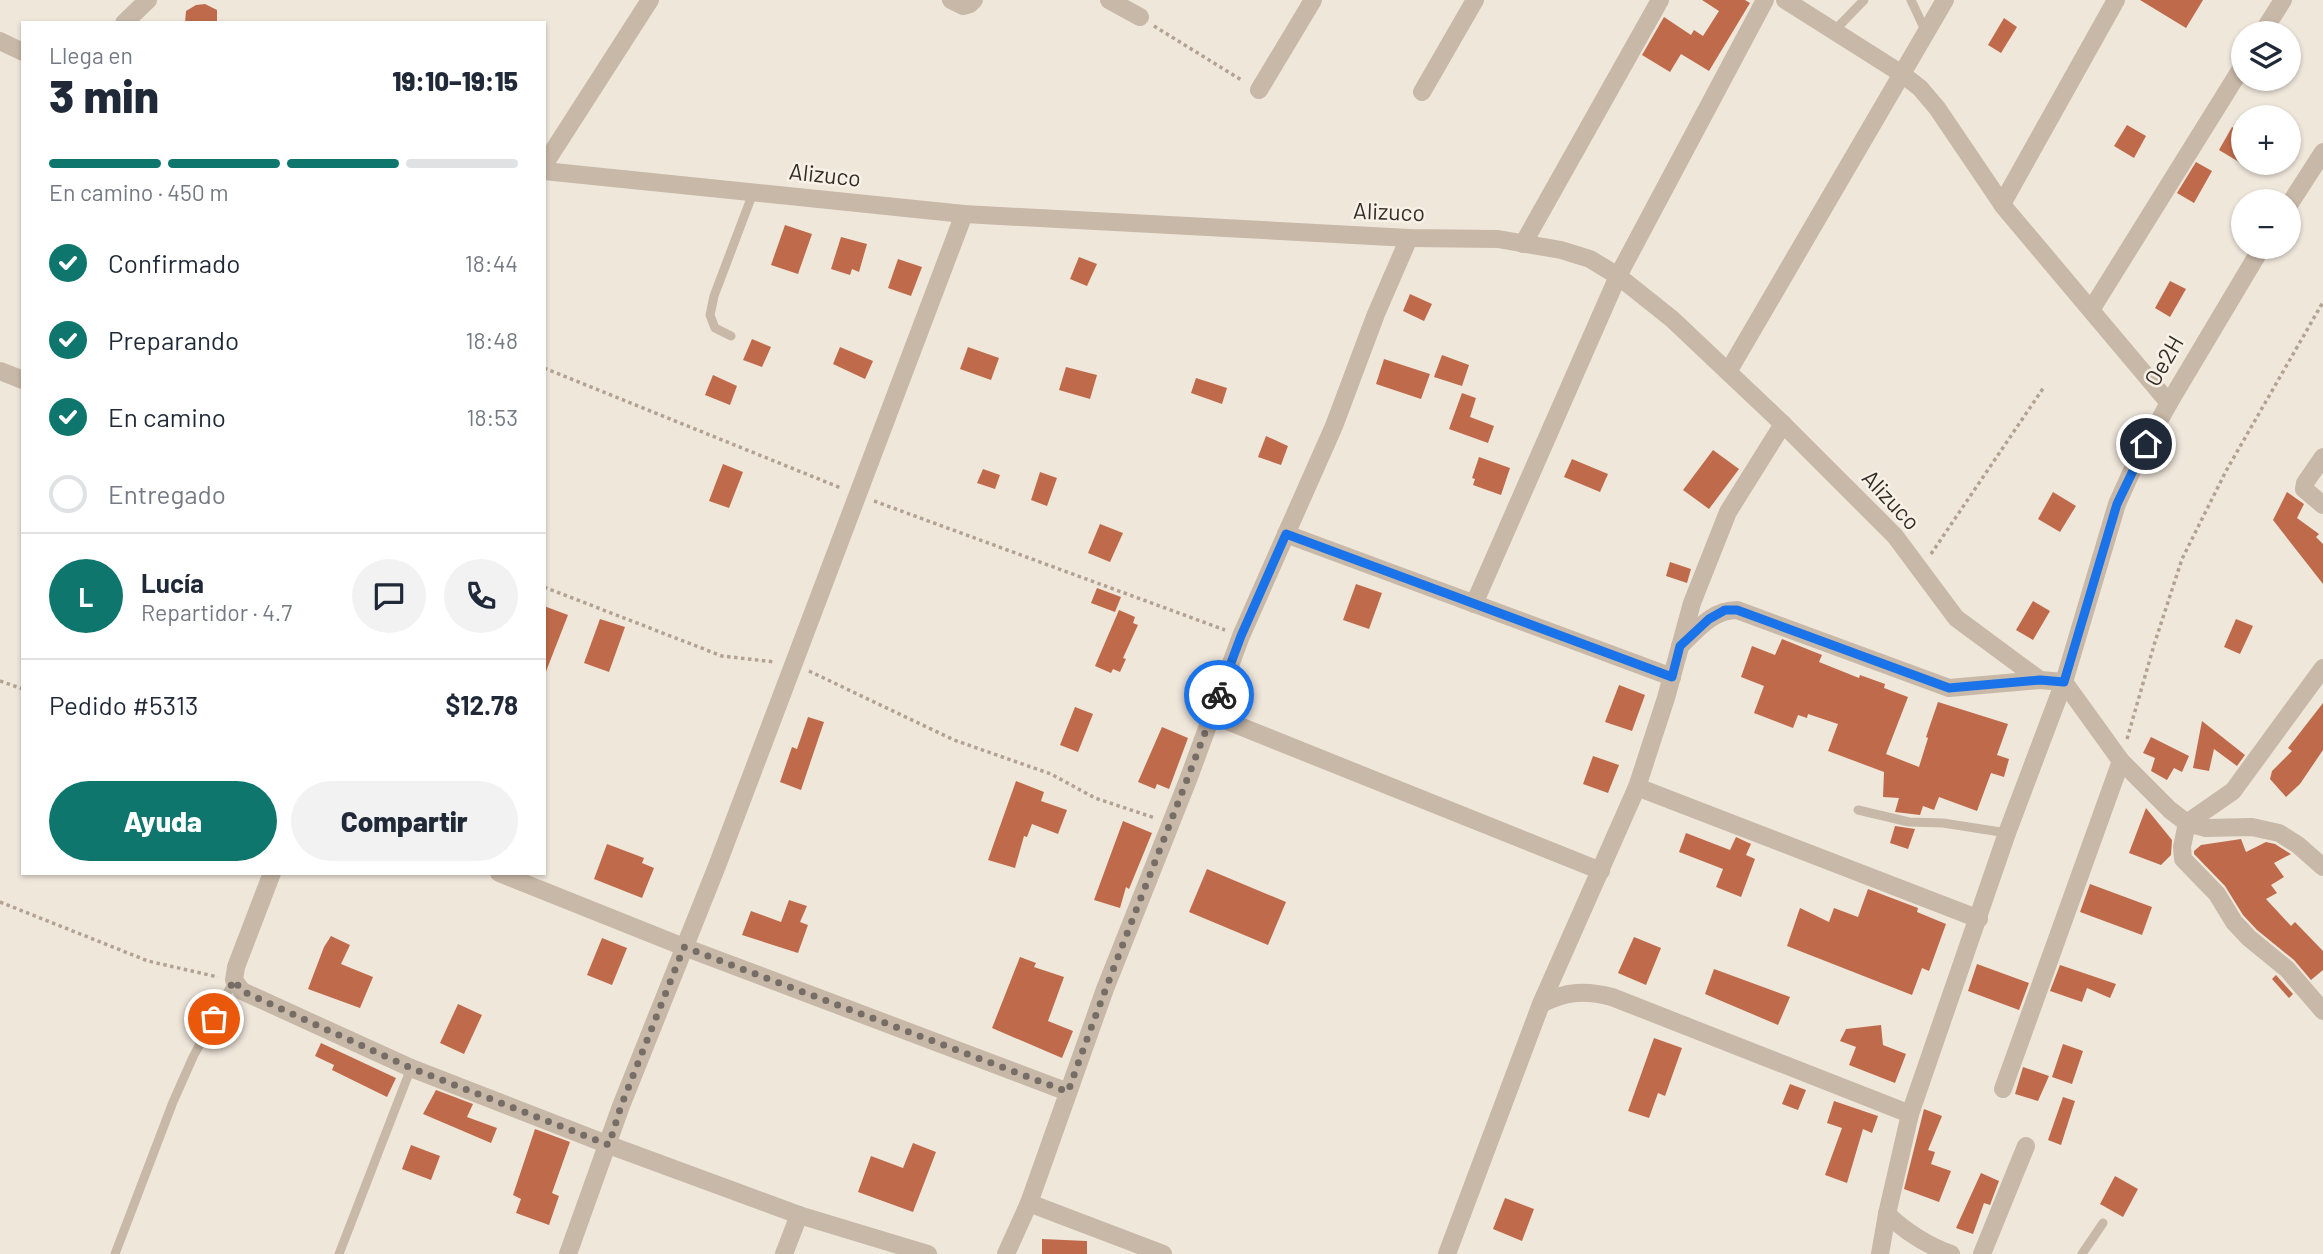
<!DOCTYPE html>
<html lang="es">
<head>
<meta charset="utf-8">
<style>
  body { margin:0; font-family:Barlow,sans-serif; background:#f2f2f3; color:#1f2937; height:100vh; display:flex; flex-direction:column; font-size:26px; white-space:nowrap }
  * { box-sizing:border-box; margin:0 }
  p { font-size:23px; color:#747a83 }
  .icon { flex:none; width:38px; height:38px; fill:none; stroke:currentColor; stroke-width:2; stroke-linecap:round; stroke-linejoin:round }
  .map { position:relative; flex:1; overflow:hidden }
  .panel { position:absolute; left:21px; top:21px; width:525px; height:854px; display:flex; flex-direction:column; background:#fff; border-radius:0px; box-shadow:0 2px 5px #0004 }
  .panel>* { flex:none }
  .controls { position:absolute; left:2231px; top:21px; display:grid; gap:14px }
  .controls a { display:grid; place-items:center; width:70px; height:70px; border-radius:50%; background:#fff; box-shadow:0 2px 5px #0004; font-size:35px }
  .pin { position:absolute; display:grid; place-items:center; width:60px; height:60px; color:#fff; margin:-30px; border:4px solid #fff; border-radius:50%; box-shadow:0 2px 7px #0007 }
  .courier { position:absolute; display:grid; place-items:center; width:70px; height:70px; margin:-35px; border:5px solid #1a73e8; border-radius:50%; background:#fff; color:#222; box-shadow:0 2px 9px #0007 }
  .head em { font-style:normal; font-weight:800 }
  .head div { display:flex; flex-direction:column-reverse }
  .head { display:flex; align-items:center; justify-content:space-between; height:119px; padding:0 28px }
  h1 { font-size:46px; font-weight:800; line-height:52px }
  .bar { display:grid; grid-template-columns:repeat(4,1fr); gap:10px 7px; align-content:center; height:84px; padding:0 28px }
  .bar i { height:9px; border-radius:5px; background:#e0e1e3 }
  .bar .current { background:#0f766e }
  .bar p { grid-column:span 4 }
  .line { display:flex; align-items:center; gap:18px; padding:0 28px; border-top:2px solid #e0e1e3 }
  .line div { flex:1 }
  .round { display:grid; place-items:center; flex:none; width:74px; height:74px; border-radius:37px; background:#f2f2f3 }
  ol { padding:0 28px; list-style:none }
  li { display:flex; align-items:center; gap:21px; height:77px }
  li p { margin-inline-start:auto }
  li .icon { padding:7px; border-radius:50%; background:#0f766e; color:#fff; stroke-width:4 }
  li:last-child { color:#747a83 }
  li i { width:38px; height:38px; border:4px solid #e0e1e3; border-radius:50% }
  .primary-button { display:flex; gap:14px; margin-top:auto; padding:14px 28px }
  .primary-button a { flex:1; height:80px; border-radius:42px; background:#0f766e; color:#fff; font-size:28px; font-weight:800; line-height:80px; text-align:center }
  .primary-button a+a { background:#f2f2f3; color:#1f2937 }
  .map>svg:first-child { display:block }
</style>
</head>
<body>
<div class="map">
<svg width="2323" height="1254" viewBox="0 0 2323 1254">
  <rect width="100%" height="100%" fill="#f0e7db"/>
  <g fill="#bf6b4b">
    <polygon points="1702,0 1745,0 1750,3 1709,71 1681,54 1670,72 1642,55 1664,17 1691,35 1694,30 1703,36 1719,11"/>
    <polygon points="2140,0 2203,0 2186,28"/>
    <polygon points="205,4 217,10 217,23 185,23 186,11 196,5"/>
    <polygon points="2004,18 2017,27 2001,53 1988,45"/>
    <polygon points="2127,125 2146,136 2134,158 2114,146"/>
    <polygon points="2232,127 2244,134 2244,165 2219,150"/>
    <polygon points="2196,162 2212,171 2194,203 2177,193"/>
    <polygon points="785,225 812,234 798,274 771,265"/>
    <polygon points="841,237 867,244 859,272 852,269 850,275 831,269"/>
    <polygon points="1079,257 1097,264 1087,286 1070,279"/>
    <polygon points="898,259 922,267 911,296 888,288"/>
    <polygon points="2170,281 2186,289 2170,317 2155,308"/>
    <polygon points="1410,294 1432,304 1424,321 1403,311"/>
    <polygon points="752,339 771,347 762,367 743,360"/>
    <polygon points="840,347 873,361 865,379 833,364"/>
    <polygon points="968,347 999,358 991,380 960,369"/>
    <polygon points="1442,355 1469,365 1462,386 1434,377"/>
    <polygon points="1384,359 1430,374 1421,399 1376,384"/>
    <polygon points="1066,367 1097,375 1090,399 1059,390"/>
    <polygon points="713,375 737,386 730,405 705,395"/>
    <polygon points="1196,378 1227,388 1222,404 1191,393"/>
    <polygon points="1462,393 1476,398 1470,417 1494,426 1488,443 1449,429"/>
    <polygon points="1266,436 1288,446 1281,465 1258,457"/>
    <polygon points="1713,450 1739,469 1709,509 1683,490"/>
    <polygon points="1479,457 1510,468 1501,495 1473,485 1475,479 1472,478"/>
    <polygon points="1572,459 1608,474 1600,492 1564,477"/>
    <polygon points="723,464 743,472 729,508 709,501"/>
    <polygon points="983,469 1000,475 995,489 977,483"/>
    <polygon points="1040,472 1057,478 1047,506 1031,500"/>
    <polygon points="2053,492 2076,506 2060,532 2038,519"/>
    <polygon points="2287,492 2304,504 2297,518 2319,534 2316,537 2323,544 2323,584 2273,520"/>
    <polygon points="1100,524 1123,533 1110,562 1088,553"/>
    <polygon points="1670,562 1691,569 1687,583 1666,576"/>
    <polygon points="1356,584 1382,593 1369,629 1343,620"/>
    <polygon points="1097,588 1121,597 1115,612 1091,603"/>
    <polygon points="2033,601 2050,611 2033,640 2016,630"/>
    <polygon points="544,606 568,615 545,674 544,674"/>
    <polygon points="1119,610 1135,617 1133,623 1138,625 1123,658 1126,659 1120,672 1113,669 1111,673 1095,666"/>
    <polygon points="600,619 625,627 609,672 584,663"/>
    <polygon points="2236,619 2253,626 2240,654 2224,647"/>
    <polygon points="1782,639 1822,655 1819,662 1859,678 1860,675 1885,684 1884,688 1908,697 1886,754 1919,767 1928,738 1926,737 1938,702 2008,724 1997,755 2009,759 2004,777 1991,773 1977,811 1939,797 1934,810 1923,806 1920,815 1895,812 1899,798 1883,797 1884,772 1828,751 1838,724 1808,714 1807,718 1798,715 1793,728 1754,713 1764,686 1741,677 1752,646 1775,655"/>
    <polygon points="1619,685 1645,695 1632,731 1605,722"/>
    <polygon points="2323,703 2323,750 2300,784 2286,797 2270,779 2272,771 2292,751 2288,748"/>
    <polygon points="1075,707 1093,714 1078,752 1060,745"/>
    <polygon points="808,717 824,722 801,790 780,782 792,747 797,749"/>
    <polygon points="2202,721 2245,755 2237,766 2214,749 2209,771 2193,768"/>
    <polygon points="1162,727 1188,738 1169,789 1157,784 1155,789 1138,782"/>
    <polygon points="2151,737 2189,756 2182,772 2174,768 2167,780 2151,771 2155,758 2143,753"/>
    <polygon points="1593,756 1619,765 1608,793 1583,784"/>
    <polygon points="1016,781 1044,792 1041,801 1067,810 1058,834 1032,824 1027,837 1024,836 1015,868 988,860"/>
    <polygon points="2146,808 2172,840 2171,855 2161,865 2129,853"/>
    <polygon points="1123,821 1152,833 1129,889 1126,887 1120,908 1094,900"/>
    <polygon points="1895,826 1915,829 1908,849 1890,843"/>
    <polygon points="1686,833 1730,850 1736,837 1751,844 1746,855 1755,859 1741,897 1716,887 1723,869 1679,852"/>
    <polygon points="2241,839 2246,852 2266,842 2275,844 2291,854 2274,863 2284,877 2271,885 2277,893 2266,899 2291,926 2295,922 2323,951 2323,970 2311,980 2294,960 2257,930 2243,915 2225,886 2194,854 2194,851 2201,845"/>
    <polygon points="607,844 644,858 642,863 654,868 642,898 594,879"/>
    <polygon points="1207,869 1286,902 1268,945 1189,912"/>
    <polygon points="2090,884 2152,907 2142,935 2080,912"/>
    <polygon points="1868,889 1918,908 1917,912 1946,924 1929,971 1922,968 1912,995 1787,946 1800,908 1829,922 1834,908 1858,917"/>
    <polygon points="789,900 807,906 800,922 808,925 798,953 742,935 751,911 781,922"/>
    <polygon points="331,936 350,945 341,964 373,977 360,1008 308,989 324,947"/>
    <polygon points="1634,937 1661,948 1646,985 1618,973"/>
    <polygon points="602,938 627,948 612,985 587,975"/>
    <polygon points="1020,957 1036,963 1034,967 1064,977 1048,1021 1073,1031 1062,1058 992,1028"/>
    <polygon points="1977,964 2029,983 2019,1010 1968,991"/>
    <polygon points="2060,965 2116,984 2110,998 2087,988 2082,1002 2050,991"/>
    <polygon points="1714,969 1790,997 1778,1025 1705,994"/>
    <polygon points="2276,975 2293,994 2289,998 2272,979"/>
    <polygon points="458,1004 482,1015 464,1054 440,1043"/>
    <polygon points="1881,1025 1883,1045 1906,1054 1895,1083 1849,1065 1856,1047 1840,1041 1846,1029"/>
    <polygon points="1654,1038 1682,1048 1665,1096 1658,1093 1649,1118 1628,1111"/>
    <polygon points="321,1043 396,1078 387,1097 332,1070 334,1065 315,1056"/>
    <polygon points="2063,1044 2083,1051 2072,1084 2052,1077"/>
    <polygon points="2023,1067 2049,1076 2038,1101 2015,1094"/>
    <polygon points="1790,1084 1806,1090 1798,1110 1782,1104"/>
    <polygon points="436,1090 473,1104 467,1117 497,1128 491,1143 423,1114"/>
    <polygon points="2063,1097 2075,1101 2061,1145 2048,1140"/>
    <polygon points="1834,1101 1878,1116 1872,1133 1863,1129 1847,1183 1825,1175 1842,1128 1827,1123"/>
    <polygon points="1924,1109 1942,1116 1928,1150 1935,1152 1931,1164 1951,1171 1939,1202 1904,1189"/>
    <polygon points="535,1129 570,1142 552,1193 559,1196 549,1225 516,1213 521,1199 513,1195"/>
    <polygon points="913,1143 936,1152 913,1212 858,1192 871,1156 903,1168"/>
    <polygon points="411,1145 440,1156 431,1180 402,1169"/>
    <polygon points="1981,1173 1999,1181 1990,1205 1984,1203 1973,1234 1956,1228"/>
    <polygon points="2115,1176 2138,1189 2123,1217 2100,1204"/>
    <polygon points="1505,1198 1534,1209 1522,1241 1493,1229"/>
    <polygon points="1042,1239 1087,1241 1087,1254 1042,1254"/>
  </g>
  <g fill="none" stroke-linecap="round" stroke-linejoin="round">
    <g stroke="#b3a292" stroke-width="3.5" stroke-dasharray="3.5 3.5" stroke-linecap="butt">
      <polyline points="1154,26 1243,81"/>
      <polyline points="544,368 841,488"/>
      <polyline points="874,501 1225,630"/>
      <polyline points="1931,554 2044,387"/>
      <polyline points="544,587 722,656 775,662"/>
      <polyline points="809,671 954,740 1051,774 1095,798 1155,818"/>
      <polyline points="0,681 23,689"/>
      <polyline points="2127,739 2154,645 2182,559 2226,471 2323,302"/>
      <polyline points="0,902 148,961 218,977"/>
    </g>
    <g stroke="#c7b8a8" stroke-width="9">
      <polyline points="1911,0 1926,32"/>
      <polyline points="1834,31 1864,0"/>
      <polyline points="731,336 715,328 710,315 714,296 753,193"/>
      <polyline points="1858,810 1909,822 1943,823 2007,833"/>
      <polyline points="115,1254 173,1102 193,1057 234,980"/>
      <polyline points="339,1254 411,1068"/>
      <polyline points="2082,1254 2103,1223"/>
    </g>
    <g stroke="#c7b8a8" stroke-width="18">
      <polyline points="951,0 963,6 970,4 974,0"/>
      <polyline points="1109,0 1140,17"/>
      <polyline points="1785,0 1902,74 1920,88 1937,108 2004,207 2169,403"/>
      <polyline points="124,23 148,0"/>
      <polyline points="2262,33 2283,0"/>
      <polyline points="0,41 23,52"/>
      <polyline points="1259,90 1313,0"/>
      <polyline points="1422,92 1475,0"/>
      <polyline points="544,165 650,0"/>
      <polyline points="544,171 964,214 1409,238 1498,239 1561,250 1590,259 1618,276 1672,319 1783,424 1895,536 1956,618 2040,680 2064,682 2121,761 2170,810 2187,823 2206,828 2252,827 2279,833 2298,845 2323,867"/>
      <polyline points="2002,204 2116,0"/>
      <polyline points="2289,205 2323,152"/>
      <polyline points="1523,244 1660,0"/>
      <polyline points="2091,310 2244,64"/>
      <polyline points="0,371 23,380"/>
      <polyline points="1728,372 1945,0"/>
      <polyline points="2323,457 2305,483 2304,489 2323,505"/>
      <polyline points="1286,534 1672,677"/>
      <polyline points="1474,604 1618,276 1765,0"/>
      <path d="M1680,646C1697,630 1712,610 1737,610L1949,688L2040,680"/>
      <polyline points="2323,668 2233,791 2187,823 2182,847 2183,859 2217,894 2234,922 2249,938 2287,969 2323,1011"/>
      <polyline points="1212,715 1601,871"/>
      <polyline points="1637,787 1979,919"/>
      <polyline points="272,873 236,967 234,980 242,991 411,1068 609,1145 799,1215 928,1254"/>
      <polyline points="499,873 684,947 1068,1092"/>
      <path d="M1541,1004C1566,991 1586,990 1612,997L1910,1114"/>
      <polyline points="2003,1089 2121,761"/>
      <polyline points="1029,1203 1163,1254"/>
      <path d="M1887,1214C1906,1232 1926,1245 1951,1254"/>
      <polyline points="568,1254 621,1106 717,866 964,214"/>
      <polyline points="784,1254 799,1215"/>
      <polyline points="1006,1254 1029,1203 1105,989 1188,780 1241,636 1334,426 1376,314 1409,238"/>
      <polyline points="1447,1254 1541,1004 1637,787 1666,698 1692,603 1728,512 1783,424"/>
      <polyline points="1880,1254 1887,1214 1910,1114 2007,833 2064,682 2117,504 2135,464 2169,403 2262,247"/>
      <polyline points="1982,1254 2026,1146"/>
    </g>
  </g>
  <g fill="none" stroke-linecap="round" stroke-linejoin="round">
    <path stroke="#766d67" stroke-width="7" stroke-dasharray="0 12.6" d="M214,1019L234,980L242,991L411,1068L609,1145L621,1106L684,947L1068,1092C1115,958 1170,828 1219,695"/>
    <polyline stroke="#1a73e8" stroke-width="9" points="1219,695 1241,636 1286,534 1672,677 1680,646 1709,619 1725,610 1737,610 1949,688 2040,680 2064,682 2117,504 2146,444"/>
  </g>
  <g text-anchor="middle" stroke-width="5" stroke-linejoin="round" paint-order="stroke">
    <g font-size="23" fill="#352c28" stroke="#f8f1e7">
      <text transform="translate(825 175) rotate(6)" y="8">Alizuco</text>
      <text transform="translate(1389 212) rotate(2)" y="8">Alizuco</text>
      <text transform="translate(2164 361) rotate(-60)" y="8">Oe2H</text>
      <text transform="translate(1891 500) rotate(47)" y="8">Alizuco</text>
    </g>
  </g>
</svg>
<div class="controls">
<a><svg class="icon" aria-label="layers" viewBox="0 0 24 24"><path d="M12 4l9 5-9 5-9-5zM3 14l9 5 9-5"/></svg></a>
<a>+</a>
<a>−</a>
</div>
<div class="pin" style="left:214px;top:1019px;background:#ea580c"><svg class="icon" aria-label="bag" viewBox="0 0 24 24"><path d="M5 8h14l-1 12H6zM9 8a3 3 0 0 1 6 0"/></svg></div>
<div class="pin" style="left:2146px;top:444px;background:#1f2937"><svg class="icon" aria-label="home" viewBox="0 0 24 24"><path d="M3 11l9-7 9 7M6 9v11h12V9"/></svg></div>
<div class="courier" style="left:1219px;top:695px"><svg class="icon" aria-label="bike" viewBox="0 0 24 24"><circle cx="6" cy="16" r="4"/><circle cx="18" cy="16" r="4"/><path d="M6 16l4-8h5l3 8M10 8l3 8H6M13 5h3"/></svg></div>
<section class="panel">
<div class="head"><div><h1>3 min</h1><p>Llega en</p></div><em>19:10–19:15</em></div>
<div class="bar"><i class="current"></i><i class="current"></i><i class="current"></i><i></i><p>En camino · 450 m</p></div>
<ol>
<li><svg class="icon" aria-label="check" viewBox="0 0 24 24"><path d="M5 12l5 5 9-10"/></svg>Confirmado<p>18:44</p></li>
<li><svg class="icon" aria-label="check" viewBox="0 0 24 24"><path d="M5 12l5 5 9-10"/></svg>Preparando<p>18:48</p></li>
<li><svg class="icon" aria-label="check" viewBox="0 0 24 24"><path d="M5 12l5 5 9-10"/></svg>En camino<p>18:53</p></li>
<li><i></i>Entregado</li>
</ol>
<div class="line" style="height:126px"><b class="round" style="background:#0f766e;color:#fff">L</b><div><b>Lucía</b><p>Repartidor · 4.7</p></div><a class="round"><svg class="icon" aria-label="chat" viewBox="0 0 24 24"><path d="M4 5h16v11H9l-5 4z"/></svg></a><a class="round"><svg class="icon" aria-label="phone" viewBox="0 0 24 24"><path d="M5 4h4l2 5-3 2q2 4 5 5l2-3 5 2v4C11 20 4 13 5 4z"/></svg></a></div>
<div class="line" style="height:91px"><div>Pedido #5313</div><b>$12.78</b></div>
<div class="primary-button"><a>Ayuda</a><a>Compartir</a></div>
</section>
</div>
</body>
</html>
